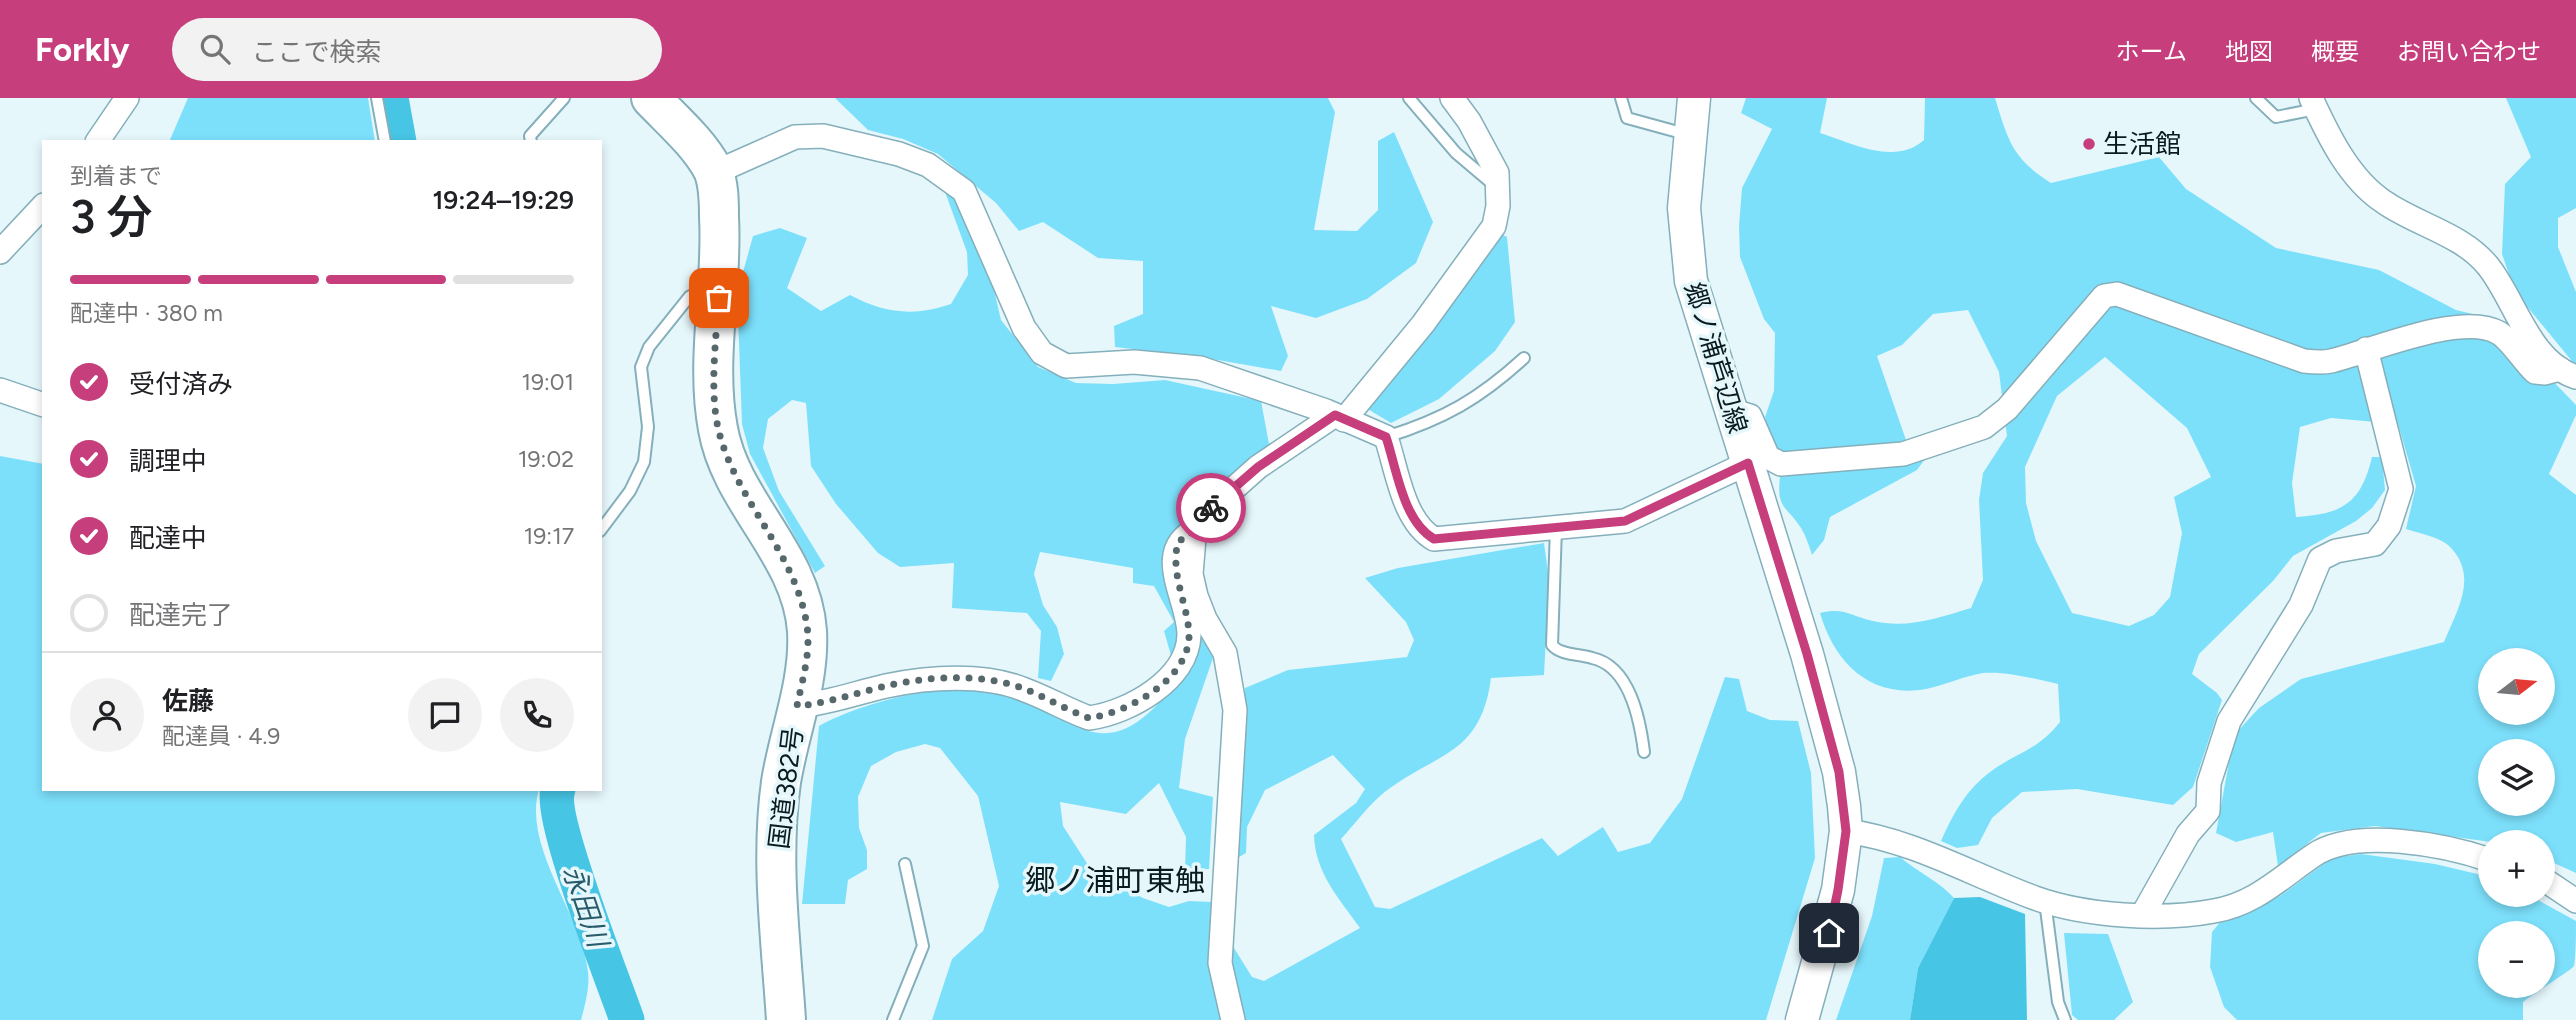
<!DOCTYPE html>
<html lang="ja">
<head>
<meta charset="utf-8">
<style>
  body { margin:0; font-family:Figtree,"Noto Sans JP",sans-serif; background:#f2f2f2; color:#202124; height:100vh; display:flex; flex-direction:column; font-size:26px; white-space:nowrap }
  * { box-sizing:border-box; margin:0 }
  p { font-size:23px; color:#757577 }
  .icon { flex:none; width:38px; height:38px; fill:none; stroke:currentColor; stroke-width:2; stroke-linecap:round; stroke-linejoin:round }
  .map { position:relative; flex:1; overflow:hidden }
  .drawer { position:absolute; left:42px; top:42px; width:560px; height:651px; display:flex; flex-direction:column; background:#fff; border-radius:0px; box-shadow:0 4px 10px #0003 }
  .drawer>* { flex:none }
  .needle { width:46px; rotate:74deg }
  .tools { position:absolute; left:2478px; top:550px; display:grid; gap:14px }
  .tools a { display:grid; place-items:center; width:77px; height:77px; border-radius:50%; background:#fff; box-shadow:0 4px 10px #0003; font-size:35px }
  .pin { position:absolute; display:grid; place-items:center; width:60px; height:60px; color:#fff; margin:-30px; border-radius:14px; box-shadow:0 4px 10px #0006 }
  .courier { position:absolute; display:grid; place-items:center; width:70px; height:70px; margin:-35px; border:5px solid #c63e7b; border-radius:50%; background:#fff; color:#222; box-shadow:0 2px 9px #0007 }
  .headline em { font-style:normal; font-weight:600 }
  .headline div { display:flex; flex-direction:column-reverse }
  .headline { display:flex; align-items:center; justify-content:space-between; height:119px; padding:0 28px }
  h1 { font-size:46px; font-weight:600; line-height:52px }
  .bar { display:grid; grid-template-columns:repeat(4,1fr); gap:10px 7px; align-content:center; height:84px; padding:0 28px }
  .bar i { height:9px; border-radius:5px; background:#e0e0e0 }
  .bar .active { background:#c63e7b }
  .bar p { grid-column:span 4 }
  .line { display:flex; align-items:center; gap:18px; padding:0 28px; border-top:2px solid #e0e0e0 }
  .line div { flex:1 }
  .round { display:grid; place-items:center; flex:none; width:74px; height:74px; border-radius:37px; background:#f2f2f2 }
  ol { padding:0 28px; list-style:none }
  li { display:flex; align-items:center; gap:21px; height:77px }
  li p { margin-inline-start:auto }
  li .icon { padding:7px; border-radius:50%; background:#c63e7b; color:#fff; stroke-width:4 }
  li:last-child { color:#757577 }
  li i { width:38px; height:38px; border:4px solid #e0e0e0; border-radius:50% }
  header { display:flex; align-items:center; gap:42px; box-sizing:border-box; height:98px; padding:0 35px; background:#c63e7b; color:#fff }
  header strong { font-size:33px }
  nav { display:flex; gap:38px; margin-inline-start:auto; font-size:24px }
  .search { width:490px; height:63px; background:#f2f2f2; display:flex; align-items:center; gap:18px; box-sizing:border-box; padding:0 24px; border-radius:38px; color:#757577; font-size:26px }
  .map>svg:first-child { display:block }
</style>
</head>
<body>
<header>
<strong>Forkly</strong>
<div class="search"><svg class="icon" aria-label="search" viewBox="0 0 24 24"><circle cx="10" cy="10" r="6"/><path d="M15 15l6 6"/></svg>ここで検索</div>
<nav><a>ホーム</a><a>地図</a><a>概要</a><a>お問い合わせ</a></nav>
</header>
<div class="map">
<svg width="2576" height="922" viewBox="0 0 2576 922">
  <rect width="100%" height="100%" fill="#e6f7fc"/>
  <g fill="#7de0fb" fill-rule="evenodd">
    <polygon points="188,0 368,0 375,44 169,44"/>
    <polygon points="835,0 1328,0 1335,14 1314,132 1357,133 1378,112 1378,43 1394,34 1433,124 1416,165 1367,201 1316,220 1271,208 1288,258 1281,273 1195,258 1115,249 1114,228 1143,216 1143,163 1098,160 1043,124 1019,133 996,105 938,56 903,41 868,32"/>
    <path d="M1746,0H1827L1820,35C1852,45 1895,68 1924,42L1925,0H1995C2008,43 2013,61 2051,85L2159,59L2186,91L2276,150L2379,172L2456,212L2493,221L2576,307V317L2549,376L2576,397V775L2543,760V744H2491L2375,728L2321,735L2278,768L2273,734L2236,744L2216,735L2234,637L2259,610L2301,581L2444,544C2457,512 2480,477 2448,447C2439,439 2418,435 2406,431L2416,388L2398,326L2331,320L2300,329L2292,385L2296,419C2343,416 2361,405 2372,359H2382L2385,392L2372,410L2356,423L2293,458L2273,483L2199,556L2192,576L2217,595L2222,602L2193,689L2173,707L2077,691L2022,694L1992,720L1978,747L1957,750L1941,743C1953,716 1966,692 1990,674C2017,654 2037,653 2060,624L2058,586C2035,581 2007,573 1983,575C1964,578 1945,587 1926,591C1870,601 1834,564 1820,515C1845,509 1850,518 1873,523C1907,531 1938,520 1971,510L1983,482L1979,402L1983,375L2007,338L1999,274L1968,212L1933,216L1902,247L1877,258L1907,345L1795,357L1773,350L1765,319L1774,293L1775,235L1764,221L1740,159L1739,128L1742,90L1772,31L1741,15ZM2105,259L2187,330L2211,379L2174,399L2182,435L2170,499L2154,517L2129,528L2072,515L2036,443L2026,405L2025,369L2057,298ZM2490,562H2543V614H2490ZM2490,653H2543V705H2490Z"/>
    <polygon points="2506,0 2576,0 2576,110 2558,120 2558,149 2576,194 2576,268 2515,194 2502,156 2505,86 2531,59"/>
    <path d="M945,94L956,97L987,162L1001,222L1038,269L1076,285L1113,286L1165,282L1261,303L1269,346L1195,411L1168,444L1213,560L1185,641L1179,690L1213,699L1209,771L1185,773L1186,739L1159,685L1126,716L1060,704L1063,728L1092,773L1143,800L1169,809L1189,803L1212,804L1211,842L1234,850L1252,879L1264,883L1360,830C1339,800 1315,775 1314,737L1356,705L1365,691L1333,657L1265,692L1247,729L1246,755L1234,762L1245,590L1288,572L1407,559L1414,542L1406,524L1365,480L1398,470L1544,445L1549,481L1544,577L1491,580C1481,657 1438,654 1386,693C1369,706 1355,726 1341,741L1375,809L1390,811L1542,740L1558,758L1603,729L1618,754L1650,745L1682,701L1725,579L1739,581L1747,613L1770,622L1798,623L1811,675L1815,760L1766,922H932L952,861L983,833L999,788L978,698L940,650L925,646L896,654L871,668L858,699L859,730L867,752V771L848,782L845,806H802L819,628C858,606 944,583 989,593C1078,613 1101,683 1178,582L1164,533L1174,524L1154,488L1133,485V470L1040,454L1034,476L1043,507L1057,529L1064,556L1051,583L1038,580L1041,533L1027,515L952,510L954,465L900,469L878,455L836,406L811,368L806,305L792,302L768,321L763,350L779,393L825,468L815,475L750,356L742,326L738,217L740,185L753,138L780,130L807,140L787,190L821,213L850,197C884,215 913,219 951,206L968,177L967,154Z"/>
    <polygon points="1497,134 1507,139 1515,224 1495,253 1439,301 1391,325 1366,310"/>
    <path d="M0,358L44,366V691H539C522,750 582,816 588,874C590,888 585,908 581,922H0Z"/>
    <path d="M1925,361L1917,372L1830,419L1824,442L1812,457C1809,448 1806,438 1801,430C1787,408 1776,411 1780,379Z"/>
    <path d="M2361,756L2435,766L2490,779V796H2527L2576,823C2576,836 2576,857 2574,868C2573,871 2530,898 2523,904V922H2237L2224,909L2210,869L2212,834L2221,823L2280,798L2332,760ZM2490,835H2543V887H2490Z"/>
    <path d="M1900,759C1917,774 1939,783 1954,800L1918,870L1910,922H1836L1872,818L1884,760Z"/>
    <polygon points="2064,835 2108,836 2133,904 2114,922 2078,922 2072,917"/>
  </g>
  <polygon fill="#47c5e5" points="1980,799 2025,816 2027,922 1910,922 1918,870 1954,800"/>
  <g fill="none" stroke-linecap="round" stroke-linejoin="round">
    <g stroke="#47c5e5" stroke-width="35">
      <polyline points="391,0 399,44"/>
      <path d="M558,691C548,719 614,884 627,922"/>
    </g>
    <defs>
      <g id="lane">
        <polyline points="377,0 385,44"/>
        <polyline points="1409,0 1456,55 1495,88"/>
        <polyline points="1621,0 1627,20 1689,37"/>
        <polyline points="2256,0 2276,19 2316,11"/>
        <polyline points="531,44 530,38 564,0"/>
        <path d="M1386,339C1444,321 1479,301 1524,260"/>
        <path d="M1556,430L1552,547C1560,557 1579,556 1592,560C1630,568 1640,622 1644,654"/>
        <polyline points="600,433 630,393 644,364 648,329 641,269 649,249 689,199 711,187"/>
        <polyline points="2045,803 2058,904 2065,922"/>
        <polyline points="893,922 923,848 905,766"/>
      </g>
      <g id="street">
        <path d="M2311,0C2328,37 2349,81 2384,104C2417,127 2462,136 2488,168C2516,203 2529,264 2576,279"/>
        <polyline points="97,44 127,0"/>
        <path d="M714,75L795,39L823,38L899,56L928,67L964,93L1024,230L1042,255L1066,268L1134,264L1200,270L1326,313L1386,339C1397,372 1403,423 1434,441L1625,423L1748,365"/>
        <polyline points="0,154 44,107"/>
        <polyline points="0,292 44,307"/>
        <path d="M1733,313L1750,318L1768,359L1781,366L1903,356L1984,329L2007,311L2104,198L2117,196L2304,263C2313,264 2323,265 2331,263C2369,254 2462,213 2499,235C2512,243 2523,263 2535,274L2545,275L2560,271"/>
        <polyline points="1344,322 1423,226 1494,128 1498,108 1497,75 1469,23 1452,0"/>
        <path d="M797,608C830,605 855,595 886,588C928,579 985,575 1025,592C1047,600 1067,612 1089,620C1128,615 1188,582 1189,537C1189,500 1151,453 1197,431"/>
        <path d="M1846,733C1913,742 1972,777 2035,800C2085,818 2161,823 2214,813C2255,806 2280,780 2314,757C2356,729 2446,747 2490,762"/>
        <polyline points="2543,781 2576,803"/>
        <polyline points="2143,816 2188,736 2208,713 2209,685 2229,623 2301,507 2320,461 2336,453 2375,446 2389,428 2401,391 2366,251"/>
        <polyline points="1233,922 1220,865 1235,612 1225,555 1205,521 1196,498 1191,476 1194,440 1203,418 1258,369 1335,317"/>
      </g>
      <polyline id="secondary" points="1694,0 1684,110 1691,183 1807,556 1839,674 1844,708 1846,733 1838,792 1802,922"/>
      <path id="highway" d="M651,0C672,22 699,45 713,72C719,86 719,104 719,119C723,189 705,262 718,331C731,405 802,456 807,533C810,584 789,634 781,684C770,762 781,844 786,922"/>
    </defs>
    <use href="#lane" stroke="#84afbb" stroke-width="14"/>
    <use href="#street" stroke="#84afbb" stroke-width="26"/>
    <use href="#secondary" stroke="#84afbb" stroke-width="35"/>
    <use href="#highway" stroke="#84afbb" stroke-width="42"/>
    <use href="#lane" stroke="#fff" stroke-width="10"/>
    <use href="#street" stroke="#fff" stroke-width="23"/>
    <use href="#secondary" stroke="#fff" stroke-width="32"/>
    <use href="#highway" stroke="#fff" stroke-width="38"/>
  </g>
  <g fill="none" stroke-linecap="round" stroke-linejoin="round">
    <path stroke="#57686d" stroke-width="7" stroke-dasharray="0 12.6" d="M719,200C716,240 709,295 719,334C737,404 796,455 807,528C811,555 802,583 797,608C829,605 856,595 886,588C928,578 985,575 1025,591C1047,600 1067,612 1089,620C1127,615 1191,581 1189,535C1187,504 1170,476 1178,444L1197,431L1203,418L1211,410"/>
    <path stroke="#c63e7b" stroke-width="9" d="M1211,410L1258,369L1335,317L1386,339C1397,372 1403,423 1434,441L1625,423L1748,365L1807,556L1839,674L1846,733L1838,792L1829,835"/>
  </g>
  <circle fill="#c63e7b" stroke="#e6f7fc" stroke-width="2.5" cx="2089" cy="46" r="7"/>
  <g text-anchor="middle" stroke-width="7" stroke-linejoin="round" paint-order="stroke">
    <g font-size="26" fill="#0a1b20" stroke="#e6f7fc" text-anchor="start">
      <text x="2103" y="55">生活館</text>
    </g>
    <g font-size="26" fill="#0a1b20" stroke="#e6f7fc">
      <text transform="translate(1716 260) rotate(73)" y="9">郷ノ浦芦辺線</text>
      <text transform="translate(786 690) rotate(-83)" y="9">国道382号</text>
    </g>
    <g font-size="28" font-style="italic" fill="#295c6a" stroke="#e6f7fc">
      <text transform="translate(586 808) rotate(71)" y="10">永田川</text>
    </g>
    <g font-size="30" fill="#0a1b20" stroke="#e6f7fc">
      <text x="1115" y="793">郷ノ浦町東触</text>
    </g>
  </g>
</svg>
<div class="tools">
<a><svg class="needle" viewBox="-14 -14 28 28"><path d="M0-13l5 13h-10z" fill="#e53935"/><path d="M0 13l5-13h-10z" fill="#757577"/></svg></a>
<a><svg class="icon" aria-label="layers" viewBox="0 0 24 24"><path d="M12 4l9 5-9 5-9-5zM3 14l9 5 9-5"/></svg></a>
<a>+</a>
<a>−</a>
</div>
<div class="pin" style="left:719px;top:200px;background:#ea580c"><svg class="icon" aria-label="bag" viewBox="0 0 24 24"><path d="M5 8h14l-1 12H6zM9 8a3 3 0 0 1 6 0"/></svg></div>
<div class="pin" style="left:1829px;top:835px;background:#1f2937"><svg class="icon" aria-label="home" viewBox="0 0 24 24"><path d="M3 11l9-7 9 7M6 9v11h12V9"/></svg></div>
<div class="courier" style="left:1211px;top:410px"><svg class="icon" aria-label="bike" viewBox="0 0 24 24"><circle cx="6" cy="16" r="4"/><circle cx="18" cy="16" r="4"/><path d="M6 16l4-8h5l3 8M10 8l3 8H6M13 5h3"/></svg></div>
<section class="drawer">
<div class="headline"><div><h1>3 分</h1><p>到着まで</p></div><em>19:24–19:29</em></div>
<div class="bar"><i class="active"></i><i class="active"></i><i class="active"></i><i></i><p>配達中 · 380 m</p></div>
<ol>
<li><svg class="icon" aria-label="check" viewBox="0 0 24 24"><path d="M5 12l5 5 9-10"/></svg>受付済み<p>19:01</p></li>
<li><svg class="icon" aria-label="check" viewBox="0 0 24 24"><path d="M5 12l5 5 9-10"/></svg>調理中<p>19:02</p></li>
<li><svg class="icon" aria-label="check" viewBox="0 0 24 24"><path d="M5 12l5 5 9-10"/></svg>配達中<p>19:17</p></li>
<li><i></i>配達完了</li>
</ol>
<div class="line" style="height:126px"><a class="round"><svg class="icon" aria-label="person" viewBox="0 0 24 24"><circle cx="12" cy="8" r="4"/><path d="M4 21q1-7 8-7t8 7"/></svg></a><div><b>佐藤</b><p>配達員 · 4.9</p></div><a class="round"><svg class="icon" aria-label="chat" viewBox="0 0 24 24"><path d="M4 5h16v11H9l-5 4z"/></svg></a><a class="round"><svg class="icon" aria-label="phone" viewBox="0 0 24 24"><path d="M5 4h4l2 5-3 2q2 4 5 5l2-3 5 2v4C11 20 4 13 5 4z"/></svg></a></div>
</section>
</div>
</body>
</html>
